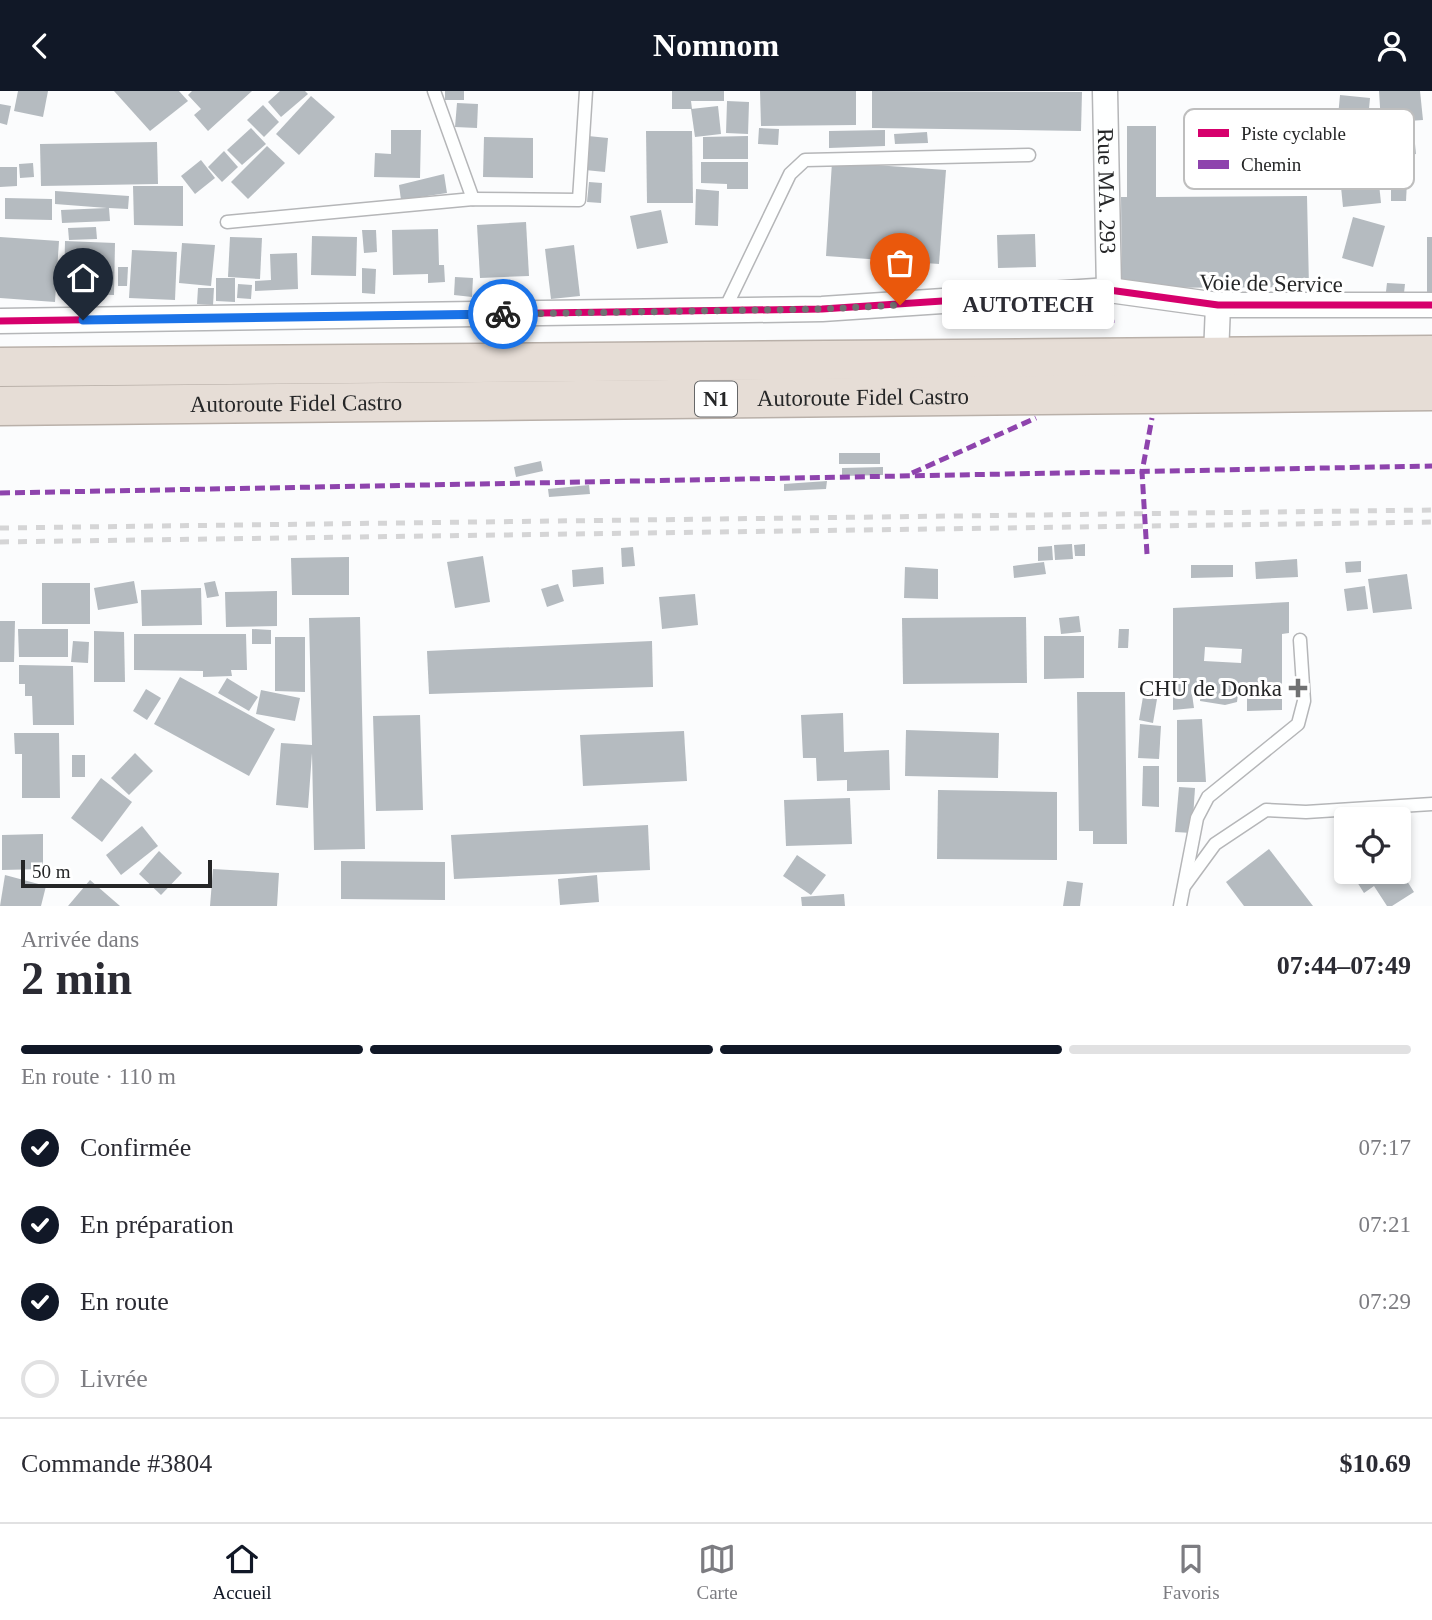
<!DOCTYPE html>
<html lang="fr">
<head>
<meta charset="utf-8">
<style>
  body { margin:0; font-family:"Times New Roman",serif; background:#f2f2f3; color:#2b2b33; height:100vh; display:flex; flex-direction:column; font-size:26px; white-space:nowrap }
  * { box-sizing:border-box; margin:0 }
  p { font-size:23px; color:#7c7c81 }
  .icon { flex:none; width:38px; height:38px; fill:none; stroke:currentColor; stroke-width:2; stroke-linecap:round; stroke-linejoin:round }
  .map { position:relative; height:815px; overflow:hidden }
  .details { display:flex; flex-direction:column; background:#fff; flex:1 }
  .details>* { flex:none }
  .tools { position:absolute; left:1334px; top:716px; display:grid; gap:14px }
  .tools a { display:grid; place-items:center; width:77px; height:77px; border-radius:7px; background:#fff; box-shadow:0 4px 10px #0003; font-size:35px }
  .scale { position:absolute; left:21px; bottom:18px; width:191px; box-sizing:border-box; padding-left:7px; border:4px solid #252627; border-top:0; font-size:19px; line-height:24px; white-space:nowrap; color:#252627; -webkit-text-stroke:5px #fff; paint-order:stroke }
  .pin { position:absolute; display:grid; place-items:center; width:60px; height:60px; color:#fff; margin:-72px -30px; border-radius:50% 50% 50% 0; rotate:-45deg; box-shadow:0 0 7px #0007 }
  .pin .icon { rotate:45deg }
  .courier { position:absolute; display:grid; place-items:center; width:70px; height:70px; margin:-35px; border:5px solid #1a73e8; border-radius:50%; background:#fff; color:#222; box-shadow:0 2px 9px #0007 }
  .bubble { position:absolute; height:49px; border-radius:7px; background:#fff; box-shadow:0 4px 10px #0003; font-size:23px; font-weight:800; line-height:49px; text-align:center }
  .headline em { font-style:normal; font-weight:800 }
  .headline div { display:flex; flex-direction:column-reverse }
  .headline { display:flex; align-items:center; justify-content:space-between; height:119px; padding:0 21px }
  h1 { font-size:46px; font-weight:800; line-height:52px }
  .bar { display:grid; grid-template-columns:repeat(4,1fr); gap:10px 7px; align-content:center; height:84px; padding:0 21px }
  .bar i { height:9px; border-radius:5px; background:#e1e1e2 }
  .bar .current { background:#111827 }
  .bar p { grid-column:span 4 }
  .line { display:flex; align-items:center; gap:18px; padding:0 21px; border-top:2px solid #e1e1e2 }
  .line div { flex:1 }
  ol { padding:0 21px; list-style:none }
  li { display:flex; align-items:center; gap:21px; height:77px }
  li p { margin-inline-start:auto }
  li .icon { padding:7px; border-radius:50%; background:#111827; color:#fff; stroke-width:4 }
  li:last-child { color:#7c7c81 }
  li i { width:38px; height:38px; border:4px solid #e1e1e2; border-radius:50% }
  header { display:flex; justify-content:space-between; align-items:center; height:91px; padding:0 21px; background:#111827; color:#fff; font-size:32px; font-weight:800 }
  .tabs { display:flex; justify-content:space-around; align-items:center; height:98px; border-top:2px solid #e1e1e2; background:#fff; font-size:19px; color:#7c7c81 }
  .tabs a { display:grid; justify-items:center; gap:4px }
  .tabs .current { color:#111827 }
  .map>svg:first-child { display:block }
</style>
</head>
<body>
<header><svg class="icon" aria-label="back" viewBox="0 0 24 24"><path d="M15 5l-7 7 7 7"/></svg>Nomnom<svg class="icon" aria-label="person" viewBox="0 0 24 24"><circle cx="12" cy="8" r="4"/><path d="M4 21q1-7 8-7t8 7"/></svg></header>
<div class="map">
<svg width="1432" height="815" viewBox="0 0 1432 815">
  <rect width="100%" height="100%" fill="#fbfcfd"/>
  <g fill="#b5bbc0" fill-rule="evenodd">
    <polygon points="18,0 48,0 43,26 14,20"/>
    <polygon points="114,0 179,0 188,10 150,40"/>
    <polygon points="192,0 252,0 208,40 194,24 201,18 188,4"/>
    <polygon points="280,0 305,0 308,3 281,26 268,11"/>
    <rect x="445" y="0" width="19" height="9"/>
    <polygon points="672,0 724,0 724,10 691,10 692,18 672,18"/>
    <polygon points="760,0 856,0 856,34 761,35"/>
    <polygon points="872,0 1082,1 1081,40 872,37"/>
    <polygon points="1379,0 1420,0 1423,29 1381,32"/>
    <polygon points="1340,4 1370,7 1367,39 1337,36"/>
    <polygon points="311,5 335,26 299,64 276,43"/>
    <polygon points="727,10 749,11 748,43 726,42"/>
    <polygon points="457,12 478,13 477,37 455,36"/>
    <polygon points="0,13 11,15 7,34 0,32"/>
    <polygon points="263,14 279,31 264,46 247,29"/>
    <polygon points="718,15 721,43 695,46 691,18"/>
    <polygon points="1127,35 1156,35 1156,106 1307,105 1309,196 1122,197 1121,106 1127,106"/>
    <polygon points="251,37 266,53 242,74 227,59"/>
    <polygon points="759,37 779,38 778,54 758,53"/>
    <polygon points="391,39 421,39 420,87 374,86 375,62 391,63"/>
    <polygon points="885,39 885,55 829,57 829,40"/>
    <polygon points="646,40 692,40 693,112 647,112"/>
    <polygon points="927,41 928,52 895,53 894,43"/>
    <polygon points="588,45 608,47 605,81 585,79"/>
    <polygon points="748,45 748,68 703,68 703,46"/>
    <polygon points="484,46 533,47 533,87 483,86"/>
    <polygon points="157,51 158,93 41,95 40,53"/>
    <polygon points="1415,53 1416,63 1393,66 1391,56"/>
    <polygon points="267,55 285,72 248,108 231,91"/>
    <polygon points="224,60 238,76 222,91 208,76"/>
    <polygon points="201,69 215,87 195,103 181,85"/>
    <polygon points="701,71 748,71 748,98 727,98 727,93 701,92"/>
    <polygon points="832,71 946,79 939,173 826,165"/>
    <polygon points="33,72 34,86 20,87 19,73"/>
    <polygon points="0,76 17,76 17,95 0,96"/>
    <polygon points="444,83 447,102 401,109 399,94"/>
    <polygon points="1391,90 1407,91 1406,110 1391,110"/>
    <polygon points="589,91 602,92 601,112 587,111"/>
    <polygon points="1379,93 1381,112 1343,116 1341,96"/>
    <polygon points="133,95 183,95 183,135 134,134"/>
    <polygon points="696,98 719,100 718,135 695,134"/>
    <polygon points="55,100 129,105 128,118 109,117 110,130 62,132 61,119 107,117 55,113"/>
    <polygon points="5,107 52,108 52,129 5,128"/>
    <polygon points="661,119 668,152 637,158 630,125"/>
    <polygon points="1353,126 1385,135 1373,176 1342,167"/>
    <polygon points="526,131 529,185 480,187 477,134"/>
    <polygon points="96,136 97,148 69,149 68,137"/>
    <polygon points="438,138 439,174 444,174 445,191 428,192 428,183 393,184 392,139"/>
    <polygon points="362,139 376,139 377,161 364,162"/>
    <polygon points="1035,143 1036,176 998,177 997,144"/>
    <polygon points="312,145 357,146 356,185 311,184"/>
    <polygon points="0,146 59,150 55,211 0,207"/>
    <polygon points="230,146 262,147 260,188 228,186"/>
    <rect x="1427" y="146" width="5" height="62"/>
    <polygon points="65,150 115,152 114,204 64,203"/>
    <polygon points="182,152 215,154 211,195 179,192"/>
    <polygon points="574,154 580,205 551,208 545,158"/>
    <polygon points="132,159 177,161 175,209 129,207"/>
    <polygon points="297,162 298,198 255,200 255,190 271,189 270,163"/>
    <polygon points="118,176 128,176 127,195 118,195"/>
    <polygon points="362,177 376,178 375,203 362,202"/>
    <polygon points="455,186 473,187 472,206 454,204"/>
    <polygon points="216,187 235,187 235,211 216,210"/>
    <polygon points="1387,192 1405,193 1403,211 1385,209"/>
    <polygon points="238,193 252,194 251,208 237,207"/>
    <polygon points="198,197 214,197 213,214 197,213"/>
    <rect x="839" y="362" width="41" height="11"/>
    <polygon points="541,370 543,380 516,386 514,376"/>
    <polygon points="883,376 883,384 842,385 842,377"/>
    <polygon points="827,390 826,398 784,400 784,393"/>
    <polygon points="589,394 590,403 549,406 548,398"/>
    <polygon points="1072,453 1073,468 1055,469 1054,454"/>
    <polygon points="1085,453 1085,465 1075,465 1074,454"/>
    <polygon points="1052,455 1053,469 1038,470 1038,456"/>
    <polygon points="633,456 635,475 622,476 621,457"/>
    <polygon points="483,465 490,511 455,517 447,471"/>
    <polygon points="349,466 349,504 292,504 291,467"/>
    <polygon points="1297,468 1298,486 1256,488 1255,471"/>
    <polygon points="1361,470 1361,481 1346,482 1345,471"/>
    <polygon points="1044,471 1046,483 1014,487 1013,475"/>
    <polygon points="1191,474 1233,474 1233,486 1191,487"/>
    <polygon points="603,476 604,493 573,496 572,479"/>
    <polygon points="905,476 938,478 938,508 904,507"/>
    <polygon points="1407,483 1412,518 1373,522 1368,488"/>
    <polygon points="134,490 138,512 98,519 94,497"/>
    <polygon points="215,490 219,505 207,507 204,492"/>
    <rect x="42" y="492" width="48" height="41"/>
    <polygon points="558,493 564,510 547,516 541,498"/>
    <polygon points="1365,495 1368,518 1347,520 1344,498"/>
    <polygon points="201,497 202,534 142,535 141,499"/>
    <polygon points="277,500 277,535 226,536 225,501"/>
    <polygon points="695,503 698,534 662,538 659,506"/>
    <path d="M1289,511V542L1282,543V619L1247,620V602L1238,603L1237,611L1225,614L1200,610L1201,602L1192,603L1194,617L1173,619V517ZM1205,556L1242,558L1241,572L1204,570Z"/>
    <polygon points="1079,525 1081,541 1061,543 1059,527"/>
    <polygon points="360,526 365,758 314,759 312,662 308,717 276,714 281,652 312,654 309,527"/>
    <polygon points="1026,526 1027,592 903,593 902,527"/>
    <polygon points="0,530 15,530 14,571 0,571"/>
    <polygon points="18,538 68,538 68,566 19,566"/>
    <polygon points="252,538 271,539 271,553 252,553"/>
    <polygon points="1119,538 1129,538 1128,557 1118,557"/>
    <polygon points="94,540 124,541 125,591 94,591"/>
    <polygon points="134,543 246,543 247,579 231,579 232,585 203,586 203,580 134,579"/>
    <polygon points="1044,545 1084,545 1084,587 1044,588"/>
    <polygon points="275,546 305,546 305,601 275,600"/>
    <polygon points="73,550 89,551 88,572 71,571"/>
    <polygon points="652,550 653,596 429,603 427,560"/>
    <polygon points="19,574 73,575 74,634 33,634 32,605 25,605 25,593 19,593"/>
    <polygon points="180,586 275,638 249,685 154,633"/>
    <polygon points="227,587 258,606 249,620 218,602"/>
    <polygon points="146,598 161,607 147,629 133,620"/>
    <polygon points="261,599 300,607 295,630 256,623"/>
    <polygon points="1144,600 1158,602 1153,632 1139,629"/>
    <polygon points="1077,601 1125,601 1127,753 1093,753 1093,740 1079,740"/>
    <polygon points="843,622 844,661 889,659 890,699 847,700 847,689 817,690 816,667 803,667 801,624"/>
    <polygon points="420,624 423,719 376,720 373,625"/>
    <polygon points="1202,628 1206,691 1177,691 1177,629"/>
    <polygon points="1140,633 1161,635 1159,668 1138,667"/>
    <polygon points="906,639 999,642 998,687 905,685"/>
    <polygon points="684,640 687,690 583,695 580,644"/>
    <polygon points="14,642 59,642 60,707 22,707 22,663 15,663"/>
    <polygon points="135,662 153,680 129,704 111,687"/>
    <rect x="72" y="664" width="13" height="22"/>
    <polygon points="1143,675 1159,675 1159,716 1142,715"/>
    <polygon points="101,687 132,711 102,751 71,727"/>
    <polygon points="1179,696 1195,697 1192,742 1175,741"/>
    <polygon points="938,699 1057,701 1057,769 937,768"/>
    <polygon points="850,707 852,753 786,755 784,709"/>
    <polygon points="648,734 650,779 454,788 451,744"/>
    <polygon points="142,735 158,755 121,784 106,764"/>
    <polygon points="43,743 43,778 2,779 2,744"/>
    <polygon points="1346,750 1346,774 1335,757"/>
    <polygon points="1269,758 1313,815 1244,815 1226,791"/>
    <polygon points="159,760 182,782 161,804 139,783"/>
    <polygon points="797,764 826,784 811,804 783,785"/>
    <polygon points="1398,766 1405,777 1400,779 1414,801 1392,815 1387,815 1374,795 1364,802 1350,780 1398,780"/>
    <polygon points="341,770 445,771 445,809 341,808"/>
    <polygon points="213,778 279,782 277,815 210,815"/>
    <polygon points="5,784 46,795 41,815 0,815"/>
    <polygon points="597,784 599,811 560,814 558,788"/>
    <polygon points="90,789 120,815 68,815"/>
    <polygon points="1067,790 1083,792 1080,815 1063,815"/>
    <polygon points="844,803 845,815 802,815 801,806"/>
  </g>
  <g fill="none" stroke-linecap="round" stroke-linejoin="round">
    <defs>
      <g id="lane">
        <polyline points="434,0 473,108"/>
        <polyline points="227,131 473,108 579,109 586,0"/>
        <polyline points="724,220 790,83 805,69 1029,64"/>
        <polyline points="1185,794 1215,753 1266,719 1306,721 1432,713"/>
        <polyline points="1180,815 1197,727 1208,706 1298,633 1304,610 1300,549"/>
      </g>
      <g id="street">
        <path id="s1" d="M1105,0L1109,199"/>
        <polyline points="0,230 822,218 1109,199 1218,214 1432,214"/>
        <polyline points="1216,265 1218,214"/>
      </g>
      <g id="highway">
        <polyline points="0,276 1432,264"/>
        <path id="s2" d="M0,315L1432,300"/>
      </g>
    </defs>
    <use href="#lane" stroke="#b5b6b8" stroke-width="15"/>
    <use href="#street" stroke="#b5b6b8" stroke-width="27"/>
    <use href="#highway" stroke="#b9b0a9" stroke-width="41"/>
    <use href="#lane" stroke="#feffff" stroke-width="12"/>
    <use href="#street" stroke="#feffff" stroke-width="24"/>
    <use href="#highway" stroke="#e6ddd6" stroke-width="38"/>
    <g stroke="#d5d5d6" stroke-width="5" stroke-dasharray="9 9" stroke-linecap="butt">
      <polyline points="0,437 1432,419"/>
      <polyline points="0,451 1432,431"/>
    </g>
    <g stroke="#8e44ad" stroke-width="5" stroke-dasharray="10 5" stroke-linecap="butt">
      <polyline points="1109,199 1112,232"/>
      <polyline points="1029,206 1035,230"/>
      <polyline points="912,382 1036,327"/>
      <polyline points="0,402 1432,375"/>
      <polyline points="1147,463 1142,381 1152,327"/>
    </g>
    <defs>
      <polyline id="cycleway" points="0,230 822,218 1109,199 1218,214 1432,214"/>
    </defs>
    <use href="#cycleway" stroke="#fff" stroke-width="11"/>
    <use href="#cycleway" stroke="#d6006c" stroke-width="7"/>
  </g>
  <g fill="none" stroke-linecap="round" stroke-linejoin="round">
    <polyline stroke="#707172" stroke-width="7" stroke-dasharray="0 12.6" points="503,223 822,218 900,214"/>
    <polyline stroke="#1a73e8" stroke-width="9" points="83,229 503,223"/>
  </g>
  <path fill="#707172" stroke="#fff" stroke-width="2.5" d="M1294.5 586.5h7v7h7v7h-7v7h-7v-7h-7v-7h7z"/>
  <g text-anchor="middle" stroke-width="6" stroke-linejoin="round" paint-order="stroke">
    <rect fill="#fff" stroke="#666768" stroke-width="2" x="695" y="290.5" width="42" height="35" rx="5"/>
    <g font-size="21" font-weight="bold" fill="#252627">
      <text x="716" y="315">N1</text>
    </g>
    <g font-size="23" fill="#252627" stroke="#fff">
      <text dy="8" stroke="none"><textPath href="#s1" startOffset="100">Rue MA. 293</textPath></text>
      <text transform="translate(1271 192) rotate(1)" y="8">Voie de Service</text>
      <text dy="8" stroke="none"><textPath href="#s2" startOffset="863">Autoroute Fidel Castro</textPath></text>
      <text dy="8" stroke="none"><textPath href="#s2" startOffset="296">Autoroute Fidel Castro</textPath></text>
    </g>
    <g font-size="23" fill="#252627" stroke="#fff" text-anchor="end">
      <text x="1282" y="605">CHU de Donka</text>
    </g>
  </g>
  <rect x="1184" y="18" width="230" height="80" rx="10" fill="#fff" stroke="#bebebe" stroke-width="2"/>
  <rect x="1198" y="38" width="31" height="8" fill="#d6006c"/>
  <rect x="1198" y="69" width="31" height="9" fill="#8e44ad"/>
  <g font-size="19" fill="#252627">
    <text x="1241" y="49">Piste cyclable</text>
    <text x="1241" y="80">Chemin</text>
  </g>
</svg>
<div class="tools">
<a><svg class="icon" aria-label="locate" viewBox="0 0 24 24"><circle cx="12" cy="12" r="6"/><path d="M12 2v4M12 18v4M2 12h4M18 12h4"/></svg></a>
</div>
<div class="scale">50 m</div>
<div class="pin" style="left:900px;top:214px;background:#ea580c"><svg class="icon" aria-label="bag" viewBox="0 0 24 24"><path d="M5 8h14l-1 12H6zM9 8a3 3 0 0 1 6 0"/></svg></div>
<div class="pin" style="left:83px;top:229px;background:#1f2937"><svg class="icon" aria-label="home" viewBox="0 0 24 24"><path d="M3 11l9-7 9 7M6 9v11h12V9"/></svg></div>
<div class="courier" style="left:503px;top:223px"><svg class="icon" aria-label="bike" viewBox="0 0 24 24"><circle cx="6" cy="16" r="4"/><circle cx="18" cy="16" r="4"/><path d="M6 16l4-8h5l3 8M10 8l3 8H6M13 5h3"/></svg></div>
<div class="bubble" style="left:942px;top:189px;width:172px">AUTOTECH</div>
</div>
<section class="details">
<div class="headline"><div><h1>2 min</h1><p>Arrivée dans</p></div><em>07:44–07:49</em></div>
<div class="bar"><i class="current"></i><i class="current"></i><i class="current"></i><i></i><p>En route · 110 m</p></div>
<ol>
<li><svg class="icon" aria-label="check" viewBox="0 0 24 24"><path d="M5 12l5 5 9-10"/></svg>Confirmée<p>07:17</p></li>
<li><svg class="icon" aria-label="check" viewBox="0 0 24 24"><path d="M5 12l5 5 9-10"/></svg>En préparation<p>07:21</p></li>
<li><svg class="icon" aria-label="check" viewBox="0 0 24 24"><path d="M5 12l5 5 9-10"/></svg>En route<p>07:29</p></li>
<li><i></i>Livrée</li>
</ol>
<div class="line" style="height:91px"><div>Commande #3804</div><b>$10.69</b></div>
</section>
<nav class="tabs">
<a class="current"><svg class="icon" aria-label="home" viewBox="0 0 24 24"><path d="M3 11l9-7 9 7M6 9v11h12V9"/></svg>Accueil</a>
<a><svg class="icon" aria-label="map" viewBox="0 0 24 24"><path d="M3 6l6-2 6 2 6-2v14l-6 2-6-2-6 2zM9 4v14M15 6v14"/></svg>Carte</a>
<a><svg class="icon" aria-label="saved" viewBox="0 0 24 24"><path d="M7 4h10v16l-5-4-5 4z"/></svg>Favoris</a>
</nav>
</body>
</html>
